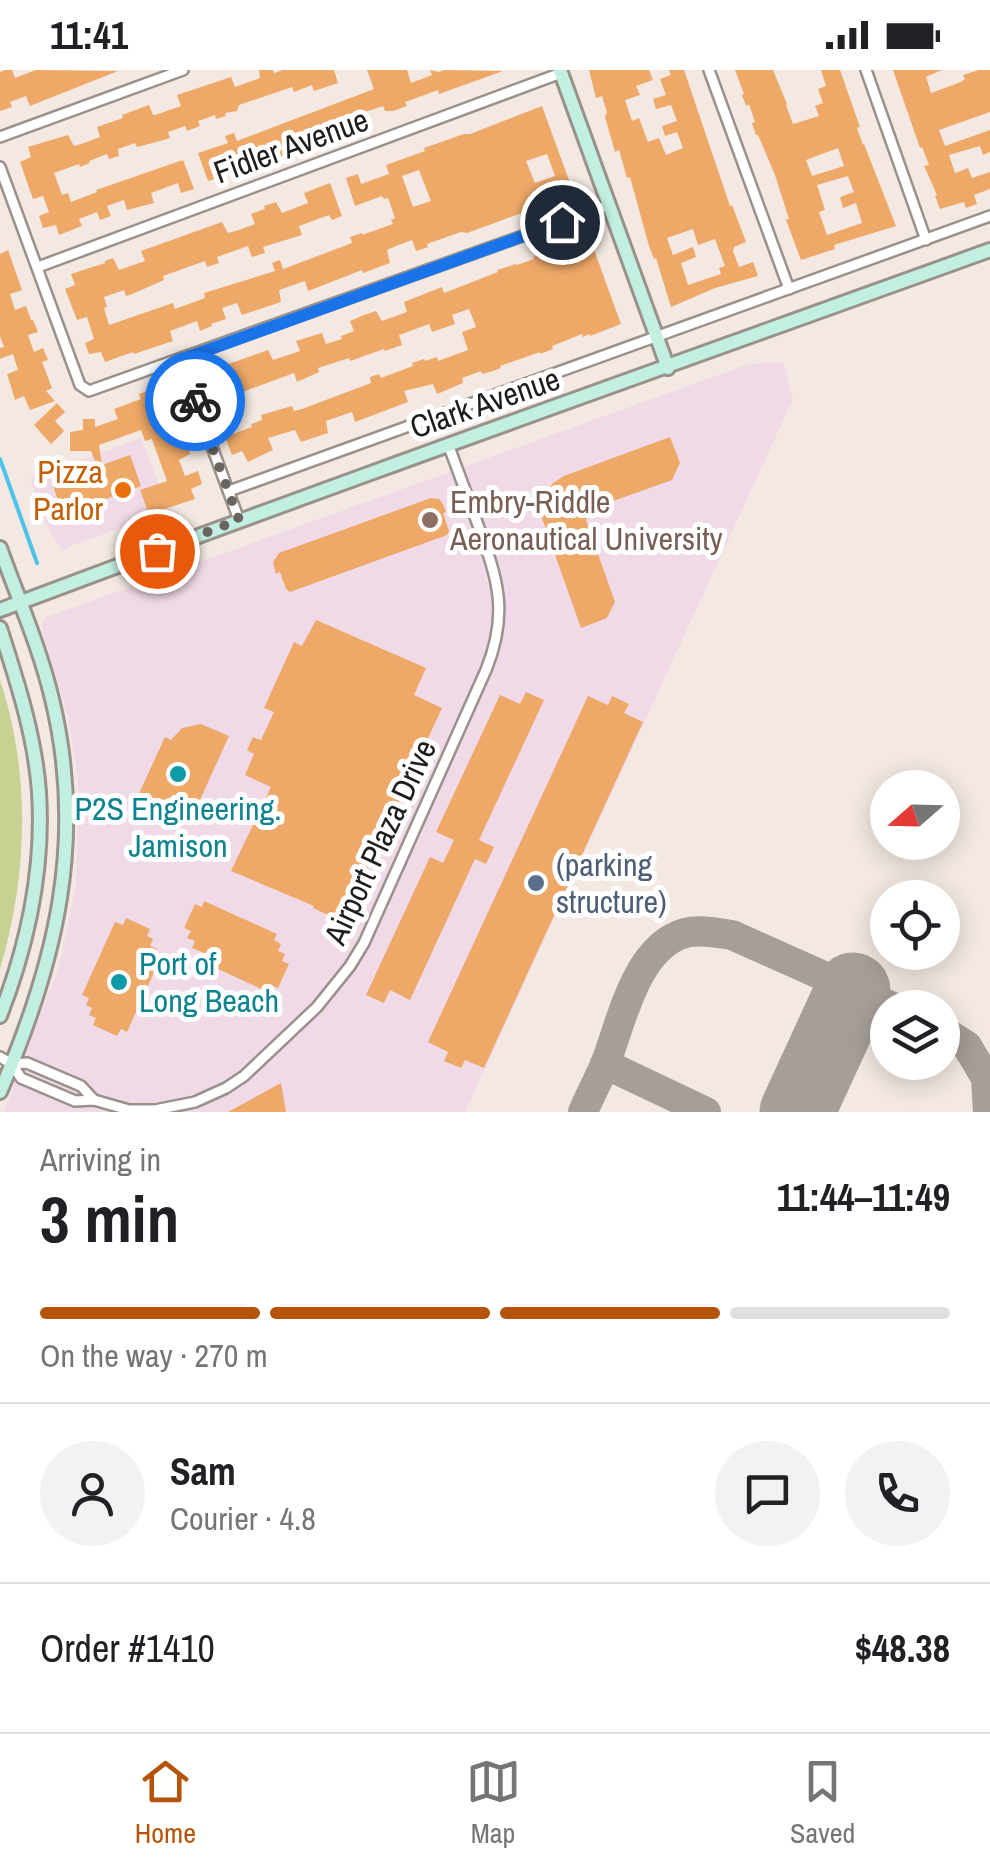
<!DOCTYPE html>
<html lang="en">
<head>
<meta charset="utf-8">
<style>
  body { margin:0; font-family:"Archivo Narrow",sans-serif; background:#f2f2f2; color:#202124; height:100vh; display:flex; flex-direction:column; font-size:38px; white-space:nowrap }
  * { box-sizing:border-box; margin:0 }
  p { font-size:32px; color:#757577 }
  .icon { flex:none; width:55px; height:55px; fill:none; stroke:currentColor; stroke-width:2; stroke-linecap:round; stroke-linejoin:round }
  .map { position:relative; height:1042px; overflow:hidden }
  .details { display:flex; flex-direction:column; background:#fff; flex:1 }
  .details>* { flex:none }
  .needle { width:65px; rotate:250deg }
  .fabs { position:absolute; left:870px; top:700px; display:grid; gap:20px }
  .fabs a { display:grid; place-items:center; width:90px; height:90px; border-radius:50%; background:#fff; box-shadow:0 5px 25px #0003; font-size:50px }
  .pin { position:absolute; display:grid; place-items:center; width:85px; height:85px; color:#fff; margin:-42px; border:5px solid #fff; border-radius:50%; box-shadow:0 2px 10px #0007 }
  .courier { position:absolute; display:grid; place-items:center; width:100px; height:100px; margin:-50px; border:8px solid #1a73e8; border-radius:50%; background:#fff; color:#222; box-shadow:0 2px 12px #0007 }
  .overview em { font-style:normal; font-weight:800 }
  .overview div { display:flex; flex-direction:column-reverse }
  .overview { display:flex; align-items:center; justify-content:space-between; height:170px; padding:0 40px }
  h1 { font-size:65px; font-weight:800; line-height:75px }
  .bar { display:grid; grid-template-columns:repeat(4,1fr); gap:15px 10px; align-content:center; height:120px; padding:0 40px }
  .bar i { height:12px; border-radius:8px; background:#e0e0e0 }
  .bar .current { background:#b45309 }
  .bar p { grid-column:span 4 }
  .line { display:flex; align-items:center; gap:25px; padding:0 40px; border-top:2px solid #e0e0e0 }
  .line div { flex:1 }
  .round { display:grid; place-items:center; flex:none; width:105px; height:105px; border-radius:52px; background:#f2f2f2 }
  .status { display:flex; justify-content:space-between; align-items:center; height:70px; padding:0 50px; background:#fff; direction:ltr }
  .status svg { height:28px; fill:currentColor }
  .tab-bar { display:flex; justify-content:space-around; align-items:center; height:140px; border-top:2px solid #e0e0e0; background:#fff; font-size:28px; color:#757577 }
  .tab-bar a { display:grid; justify-items:center; gap:5px }
  .tab-bar .current { color:#b45309 }
  .map>svg:first-child { display:block }
</style>
</head>
<body>
<div class="status"><b>11:41</b><svg viewBox="0 0 49 12"><path d="M0 12V9h3v3zM5 12V6h3v6zM10 12V3h3v9zM15 12V0h3v12zM26 1h20v11H26zM47 4h2v5h-2z"/></svg></div>
<div class="map">
<svg width="990" height="1042" viewBox="0 0 990 1042">
  <rect width="100%" height="100%" fill="#f3e9e2"/>
  <g fill="#f0dae8">
    <polygon points="783,292 793,329 465,1042 4,1042 59,896 76,816 78,709 68,646 42,560 42,553 47,547 749,294"/>
    <polygon points="141,368 170,443 159,445 72,475 64,481 51,465 30,409"/>
  </g>
  <path fill="#c7d192" d="M0,610C31,705 28,804 0,899Z"/>
  <g fill="none" stroke-linecap="round" stroke-linejoin="round">
    <polyline stroke="#4ec2e7" stroke-width="4" points="0,389 37,493"/>
    <g stroke="#a69e98" stroke-width="30">
      <polyline points="942,960 967,976 986,1008 988,1042"/>
      <polyline points="605,994 706,1042"/>
      <path d="M583,1042C590,1025 599,1009 606,992C622,950 636,877 685,863C700,859 717,863 732,865L895,938"/>
    </g>
    <polyline stroke="#a69e98" stroke-width="75" points="797,1042 853,920"/>
  </g>
  <g fill="#eea868" fill-rule="evenodd">
    <polygon points="5,0 12,0 15,8 36,0 118,1 30,36 26,26 10,32 12,37 0,41 0,2"/>
    <polygon points="259,0 273,0 274,3 283,0 334,0 338,13 314,21 312,15 294,22 292,17 239,35 237,41 225,43 226,46 216,49 215,45 198,51 200,56 187,61 185,56 168,62 170,68 160,71 137,77 135,73 118,79 119,86 109,89 107,84 89,91 90,93 80,97 79,94 54,103 62,125 68,123 71,132 97,122 96,120 183,90 194,119 181,123 178,113 151,123 154,133 127,140 124,130 107,136 111,146 100,150 97,142 79,149 82,156 59,165 56,155 43,158 39,146 49,142 43,126 33,129 20,92 31,87 28,77 68,65 74,76 84,73 100,67 97,57 123,48 122,45 149,35 153,45 155,45 181,36 177,25 231,7 235,17 260,8"/>
    <polygon points="367,0 407,0 411,13 432,5 430,0 439,2 444,0 503,1 439,24 438,20 405,32 407,36 393,41 385,41 383,36 365,42 369,52 354,57 356,61 317,74 313,63 287,73 289,84 262,93 259,83 233,92 235,103 208,111 198,83 228,73 225,66 234,63 237,71 374,19"/>
    <path d="M589,0H649L653,10L636,16L640,25L625,30L632,51L639,48L648,72L659,68L666,85L683,78L677,62L665,66L662,56L677,51L671,35L656,39L653,29L666,25L660,9L671,5L669,0H684L730,136L732,135L746,172L734,177L733,181L739,197L753,192L758,206L715,218L671,237L656,188L654,189L649,176L630,107L627,108L619,80L615,82L605,47L607,42L602,26L596,28ZM693,159L698,175L715,169L725,196L719,198L721,204L688,215L681,193L696,187L693,177L673,185L667,168Z"/>
    <path d="M735,0H773L787,34L786,35L793,54L819,46L815,36L823,33L818,19L826,16L821,0H840L860,57L857,58L863,75L864,74L896,156L834,175L835,179L801,190L786,150L789,149L775,105L758,65H756L752,53L755,52L749,34L746,36L742,25L744,24ZM838,78L844,96L812,106L806,90ZM848,106L854,122L840,127L843,138L856,133L862,153L827,165L819,142L825,140L817,115Z"/>
    <polygon points="893,0 942,0 926,7 931,23 961,12 965,9 963,5 979,0 990,0 990,42 939,60 945,76 990,60 990,82 983,85 980,76 949,85 955,103 968,98 972,108 990,102 990,119 974,125 977,134 966,138 964,132 940,139 935,126 937,125 924,96 929,95 922,77 920,78"/>
    <path d="M542,36L574,124L467,163L461,162L427,174L428,177L416,181L412,170L396,176L387,180L390,193L363,203L362,200L308,221L305,211L279,220L281,232L242,245L237,233L222,238L226,249L211,254L212,256L200,261L197,251L170,261L173,271L134,284L133,282L105,292L101,282L89,284L85,273L94,269L87,247L77,250L65,219L75,215L71,204L105,193V191L113,188L119,200L145,191L141,181L222,152L228,163L239,160L255,154L251,144L265,139L264,136L276,132L282,143L308,133L304,123L330,113L342,146L332,150L329,145L299,156L302,165L263,177L265,183L252,187L248,176L217,187L219,193L207,197L205,191L163,206L164,210L130,225L126,226L124,220L104,227L107,237L104,238L109,255L173,233L175,239L205,228L204,223L275,201L272,193L280,190L283,199L352,173L350,167L362,163V165L393,154L391,150L395,148L388,128L384,129L382,126L355,136L346,108L358,104L361,114L389,104L386,95L425,81L424,78L464,64H470ZM547,84L555,106L535,113L526,91ZM419,100L431,131L413,137L402,106Z"/>
    <polygon points="589,166 621,254 590,266 589,264 583,267 582,264 552,276 553,279 540,284 540,282 500,296 501,298 490,302 482,304 481,301 462,308 463,313 437,324 433,314 404,321 408,332 355,352 352,342 326,351 328,363 301,372 295,360 268,368 273,380 248,392 242,381 232,385 225,367 252,357 251,354 262,350 261,345 292,336 294,341 302,339 371,313 370,307 379,304 381,308 413,296 412,293 424,289 425,291 437,287 438,291 468,280 462,262 476,257 469,239 452,245 455,254 432,262 429,254 399,265 402,275 385,281 384,279 350,291 349,288 318,298 319,302 297,312 294,303 213,333 207,315 217,311 214,299 268,280 273,290 300,281 296,271 322,263 326,274 342,269 341,266 354,261 350,251 364,245 376,241 382,251 407,242 404,232 442,217 444,223 498,202 497,200 516,194 517,195 534,189 533,187"/>
    <polygon points="8,180 22,220 10,224 15,240 26,236 31,250 33,250 38,262 28,265 34,282 43,278 48,290 42,292 52,318 46,321 55,331 30,340 24,326 15,330 12,320 7,304 18,300 13,284 0,289 0,278 4,277 0,266 0,184"/>
    <polygon points="156,318 161,330 171,326 175,338 164,344 170,360 182,356 186,368 190,384 179,390 185,406 198,401 202,414 191,419 195,429 149,444 140,420 167,411 152,369 145,371 141,360 99,375 102,395 130,385 141,416 82,438 85,448 67,456 52,413 97,396 91,381 70,381 70,362 83,360 83,349 95,349 95,357 118,349 114,339 141,329 139,324"/>
    <polygon points="57,333 65,342 55,351 64,361 51,374 34,355"/>
    <polygon points="670,367 680,393 672,410 591,439 586,450 615,532 607,548 581,558 542,448 541,437 544,426 553,413 564,406"/>
    <polygon points="431,428 439,429 443,434 446,442 443,443 449,461 447,465 290,522 286,519 280,502 276,504 273,492 279,483"/>
    <polygon points="316,550 426,598 414,625 442,638 343,852 313,838 314,836 231,801 271,717 245,705 254,684 247,680 253,667 261,670 274,642 264,638 294,572 302,576"/>
    <polygon points="526,622 544,630 479,770 494,777 486,794 475,789 410,930 390,920 384,933 366,925 430,787 443,793 454,770 436,762 500,625 520,634"/>
    <polygon points="588,626 608,635 612,626 629,634 624,643 643,652 484,998 465,990 461,998 444,991 448,982 428,972"/>
    <polygon points="201,654 229,666 189,754 136,730 165,667 171,670 182,658"/>
    <polygon points="204,831 277,864 274,870 281,874 278,881 285,884 282,891 289,894 278,918 271,915 268,922 205,893 209,885 192,878 195,871 187,868 191,861 184,858 195,834 202,837"/>
    <polygon points="126,848 150,859 147,866 153,869 150,876 157,879 149,897 155,900 127,962 121,959 117,966 93,955 96,948 89,945 92,938 86,935 89,928 82,925 115,852 123,855"/>
    <polygon points="281,1013 286,1042 228,1042"/>
  </g>
  <g fill="none" stroke-linecap="round" stroke-linejoin="round">
    <defs>
      <g id="street">
        <polyline points="709,0 789,219"/>
        <polyline points="866,0 926,170"/>
        <polyline points="0,67 183,0"/>
        <polyline points="0,97 80,315 89,321 609,135"/>
        <polyline points="38,197 561,3"/>
        <polyline points="180,290 239,450"/>
        <polyline points="229,421 990,146"/>
        <path d="M0,987L12,994L21,1008L75,1031L94,1030L129,1040H155L195,1032L226,1018L244,1006L317,937L350,896L364,873L486,600C509,543 498,510 478,455C468,428 458,401 448,374"/>
        <polyline points="12,994 27,993 81,1016 94,1030"/>
      </g>
      <g id="secondary">
        <polyline points="560,0 668,298"/>
        <path d="M0,478C18,528 40,578 52,629C86,769 56,893 0,1022"/>
        <path d="M0,540C329,416 660,299 990,180"/>
        <path d="M0,558C17,611 35,666 39,722C44,799 28,874 0,946"/>
      </g>
    </defs>
    <use href="#street" stroke="#9a918a" stroke-width="14"/>
    <use href="#secondary" stroke="#9a918a" stroke-width="18"/>
    <use href="#street" stroke="#fff" stroke-width="9"/>
    <use href="#secondary" stroke="#c1f0e3" stroke-width="12"/>
  </g>
  <g fill="none" stroke-linecap="round" stroke-linejoin="round">
    <polyline stroke="#6a6460" stroke-width="10" stroke-dasharray="0 18" points="157,481 239,450 195,331"/>
    <polyline stroke="#1a73e8" stroke-width="12" points="195,331 180,290 562,152"/>
  </g>
  <circle fill="#e8710a" stroke="#fff" stroke-width="4" cx="123" cy="420" r="10"/>
  <circle fill="#8d6e63" stroke="#fff" stroke-width="4" cx="430" cy="450" r="10"/>
  <g fill="#0f9aa8" stroke="#fff" stroke-width="4">
    <circle cx="178" cy="704" r="10"/>
    <circle cx="119" cy="912" r="10"/>
  </g>
  <circle fill="#5c6f8a" stroke="#fff" stroke-width="4" cx="536" cy="813" r="10"/>
  <g text-anchor="middle" stroke-width="10" stroke-linejoin="round" paint-order="stroke">
    <g font-size="32" fill="#201c1a" stroke="#fff">
      <text transform="translate(291 76) rotate(-20)" y="11">Fidler Avenue</text>
      <text transform="translate(485 333) rotate(-19)" y="11">Clark Avenue</text>
      <text transform="translate(380 772) rotate(-65)" y="11">Airport Plaza Drive</text>
    </g>
    <g font-size="32" fill="#c56008" stroke="#fff" text-anchor="end">
      <text x="103" y="413">Pizza<tspan x="103" dy="37">Parlor</tspan></text>
    </g>
    <g font-size="32" fill="#785e54" stroke="#fff" text-anchor="start">
      <text x="450" y="443">Embry-Riddle<tspan x="450" dy="37">Aeronautical University</tspan></text>
    </g>
    <g font-size="32" fill="#0d838f" stroke="#fff">
      <text x="178" y="750">P2S Engineering.<tspan x="178" dy="37">Jamison</tspan></text>
      <text x="139" y="905" text-anchor="start">Port of<tspan x="139" dy="37">Long Beach</tspan></text>
    </g>
    <g font-size="32" fill="#4e5e75" stroke="#fff" text-anchor="start">
      <text x="556" y="806">(parking<tspan x="556" dy="37">structure)</tspan></text>
    </g>
  </g>
</svg>
<div class="fabs">
<a><svg class="needle" viewBox="-14 -14 28 28"><path d="M0-13l5 13h-10z" fill="#e53935"/><path d="M0 13l5-13h-10z" fill="#757577"/></svg></a>
<a><svg class="icon" aria-label="locate" viewBox="0 0 24 24"><circle cx="12" cy="12" r="6"/><path d="M12 2v4M12 18v4M2 12h4M18 12h4"/></svg></a>
<a><svg class="icon" aria-label="layers" viewBox="0 0 24 24"><path d="M12 4l9 5-9 5-9-5zM3 14l9 5 9-5"/></svg></a>
</div>
<div class="pin" style="left:157px;top:481px;background:#ea580c"><svg class="icon" aria-label="bag" viewBox="0 0 24 24"><path d="M5 8h14l-1 12H6zM9 8a3 3 0 0 1 6 0"/></svg></div>
<div class="pin" style="left:562px;top:152px;background:#1f2937"><svg class="icon" aria-label="home" viewBox="0 0 24 24"><path d="M3 11l9-7 9 7M6 9v11h12V9"/></svg></div>
<div class="courier" style="left:195px;top:331px"><svg class="icon" aria-label="bike" viewBox="0 0 24 24"><circle cx="6" cy="16" r="4"/><circle cx="18" cy="16" r="4"/><path d="M6 16l4-8h5l3 8M10 8l3 8H6M13 5h3"/></svg></div>
</div>
<section class="details">
<div class="overview"><div><h1>3 min</h1><p>Arriving in</p></div><em>11:44–11:49</em></div>
<div class="bar"><i class="current"></i><i class="current"></i><i class="current"></i><i></i><p>On the way · 270 m</p></div>
<div class="line" style="height:180px"><a class="round"><svg class="icon" aria-label="person" viewBox="0 0 24 24"><circle cx="12" cy="8" r="4"/><path d="M4 21q1-7 8-7t8 7"/></svg></a><div><b>Sam</b><p>Courier · 4.8</p></div><a class="round"><svg class="icon" aria-label="chat" viewBox="0 0 24 24"><path d="M4 5h16v11H9l-5 4z"/></svg></a><a class="round"><svg class="icon" aria-label="phone" viewBox="0 0 24 24"><path d="M5 4h4l2 5-3 2q2 4 5 5l2-3 5 2v4C11 20 4 13 5 4z"/></svg></a></div>
<div class="line" style="height:130px"><div>Order #1410</div><b>$48.38</b></div>
</section>
<nav class="tab-bar">
<a class="current"><svg class="icon" aria-label="home" viewBox="0 0 24 24"><path d="M3 11l9-7 9 7M6 9v11h12V9"/></svg>Home</a>
<a><svg class="icon" aria-label="map" viewBox="0 0 24 24"><path d="M3 6l6-2 6 2 6-2v14l-6 2-6-2-6 2zM9 4v14M15 6v14"/></svg>Map</a>
<a><svg class="icon" aria-label="saved" viewBox="0 0 24 24"><path d="M7 4h10v16l-5-4-5 4z"/></svg>Saved</a>
</nav>
</body>
</html>
